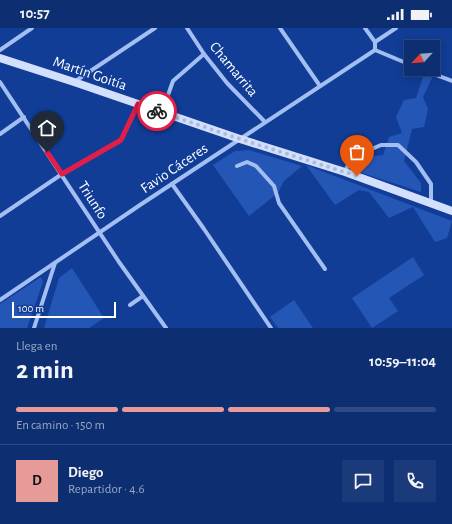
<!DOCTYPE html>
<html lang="es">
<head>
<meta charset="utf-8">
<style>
  body { margin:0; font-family:"Alegreya Sans",sans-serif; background:#1b3a79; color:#f1f3f6; height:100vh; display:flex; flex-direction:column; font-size:15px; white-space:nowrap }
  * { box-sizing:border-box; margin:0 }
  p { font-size:13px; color:#9aa8c3 }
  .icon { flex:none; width:22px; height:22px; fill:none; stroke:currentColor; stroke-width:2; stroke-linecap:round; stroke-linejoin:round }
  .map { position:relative; height:300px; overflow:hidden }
  .side { display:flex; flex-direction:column; background:#0d2e71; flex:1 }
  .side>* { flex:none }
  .needle { width:26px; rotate:244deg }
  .buttons { position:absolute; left:404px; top:12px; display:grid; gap:8px }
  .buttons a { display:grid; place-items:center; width:36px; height:36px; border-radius:0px; background:#0d2e71; box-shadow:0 2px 10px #0003,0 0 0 1px #2d4a84; font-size:20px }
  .scale { position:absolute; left:12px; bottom:10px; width:104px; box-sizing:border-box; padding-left:4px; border:2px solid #fff; border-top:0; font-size:11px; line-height:14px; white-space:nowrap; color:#fff; -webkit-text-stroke:3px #113d97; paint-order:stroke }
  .pin { position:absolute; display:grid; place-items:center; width:34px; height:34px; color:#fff; margin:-41px -17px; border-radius:50% 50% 50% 0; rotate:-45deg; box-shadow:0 0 4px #0007 }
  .pin .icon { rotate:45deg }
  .courier { position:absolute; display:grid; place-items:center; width:40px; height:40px; margin:-20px; border:3px solid #e11d48; border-radius:50%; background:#fff; color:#222; box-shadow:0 1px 5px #0007 }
  .summary em { font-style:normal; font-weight:700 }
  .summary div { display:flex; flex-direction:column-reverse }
  .summary { display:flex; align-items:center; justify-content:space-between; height:68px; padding:0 16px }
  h1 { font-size:26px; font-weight:700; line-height:30px }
  .bar { display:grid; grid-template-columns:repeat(4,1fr); gap:6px 4px; align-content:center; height:48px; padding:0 16px }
  .bar i { height:5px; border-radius:3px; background:#2d4a84 }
  .bar .on { background:#e69b98 }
  .bar p { grid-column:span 4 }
  .line { display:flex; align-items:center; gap:10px; padding:0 16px; border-top:1px solid #2d4a84 }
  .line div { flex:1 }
  .round { display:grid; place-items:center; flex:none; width:42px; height:42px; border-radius:0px; background:#1b3a79 }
  .status { display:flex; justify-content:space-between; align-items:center; height:28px; padding:0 20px; background:#0d2e71; direction:ltr }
  .status svg { height:11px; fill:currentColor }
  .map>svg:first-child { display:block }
</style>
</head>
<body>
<div class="status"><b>10:57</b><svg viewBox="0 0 49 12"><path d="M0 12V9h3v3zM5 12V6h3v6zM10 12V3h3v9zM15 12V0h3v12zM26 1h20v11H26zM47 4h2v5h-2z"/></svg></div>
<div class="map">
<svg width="452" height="300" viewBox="0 0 452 300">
  <rect width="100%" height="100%" fill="#113d97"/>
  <g fill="#2456b6">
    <polygon points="424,46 433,48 423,69 428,81 424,99 412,101 404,133 421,155 421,164 356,143 362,129 383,127 389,109 402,105 396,89 404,72 416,70"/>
    <polygon points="249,122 302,138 284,153 278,165 249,188 213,137 235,123"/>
    <polygon points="306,137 452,193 447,210 435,214 413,179 389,190 369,164 359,162 335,177"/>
    <polygon points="413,229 424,247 389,270 398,283 372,300 352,270"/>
    <polygon points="72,240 104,290 89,300 44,300 59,250"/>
    <polygon points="41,249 43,254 27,300 0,300 0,276"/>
    <polygon points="294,272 313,300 278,300 270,289"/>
  </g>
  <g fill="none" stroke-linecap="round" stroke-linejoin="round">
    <g stroke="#a2bef3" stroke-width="4">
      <polyline points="187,0 204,26 227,55 265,94"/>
      <polyline points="280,0 320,58"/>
      <polyline points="365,0 375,14"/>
      <polyline points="0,22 32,0"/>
      <polyline points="375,22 411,37"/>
      <polyline points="375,22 375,14 396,0"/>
      <polyline points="420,41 452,53"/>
      <polyline points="0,54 119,234 166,300"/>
      <polyline points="74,54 155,0"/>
      <polyline points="162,84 173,53 204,26"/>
      <polyline points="0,106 24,89"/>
      <polyline points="237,138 247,134 256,138 274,158 279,175 325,241"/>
      <polyline points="345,144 351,130 381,117 398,117 416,134 431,156 431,175"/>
      <polyline points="172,156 204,201 271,300"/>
      <polyline points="0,188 62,146 121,112 138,77"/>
      <polyline points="0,272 140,177 375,22"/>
      <polyline points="130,277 143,268"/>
      <polyline points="34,300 55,235"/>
    </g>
    <polyline stroke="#d2e0fd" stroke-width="8" points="0,30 74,54 240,111 345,144 452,183"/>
  </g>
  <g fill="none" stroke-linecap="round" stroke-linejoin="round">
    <polyline stroke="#acbbdb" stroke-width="4" stroke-dasharray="0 7.2" points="157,83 240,111 357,148"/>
    <polyline stroke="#e11d48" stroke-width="5" points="47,124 62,146 121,112 138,76 157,83"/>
  </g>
  <g text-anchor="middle" stroke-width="3" stroke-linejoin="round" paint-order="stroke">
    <g font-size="15" fill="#fff" stroke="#113d97">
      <text transform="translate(234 41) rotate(50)" y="5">Chamarrita</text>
      <text transform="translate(90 45) rotate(19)" y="5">Martín Goitía</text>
      <text transform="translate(174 140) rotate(-34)" y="5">Favio Cáceres</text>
      <text transform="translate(93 172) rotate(57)" y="5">Triunfo</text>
    </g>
  </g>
</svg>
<div class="buttons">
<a><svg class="needle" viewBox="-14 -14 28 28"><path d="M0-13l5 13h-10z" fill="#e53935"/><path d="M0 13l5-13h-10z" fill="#9aa8c3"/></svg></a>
</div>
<div class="scale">100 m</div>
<div class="pin" style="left:357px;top:148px;background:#ea580c"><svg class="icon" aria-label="bag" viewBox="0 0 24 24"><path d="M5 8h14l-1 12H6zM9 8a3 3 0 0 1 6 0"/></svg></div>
<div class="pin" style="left:47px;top:124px;background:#1f2937"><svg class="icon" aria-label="home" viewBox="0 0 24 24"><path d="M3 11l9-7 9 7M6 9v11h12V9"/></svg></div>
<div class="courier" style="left:157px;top:83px"><svg class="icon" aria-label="bike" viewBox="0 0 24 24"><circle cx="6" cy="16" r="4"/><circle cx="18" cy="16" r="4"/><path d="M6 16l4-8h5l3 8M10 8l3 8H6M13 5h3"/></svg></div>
</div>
<section class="side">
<div class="summary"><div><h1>2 min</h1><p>Llega en</p></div><em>10:59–11:04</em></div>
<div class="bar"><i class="on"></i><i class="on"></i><i class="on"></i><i></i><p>En camino · 150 m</p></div>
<div class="line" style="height:72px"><b class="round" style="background:#e69b98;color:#111">D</b><div><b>Diego</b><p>Repartidor · 4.6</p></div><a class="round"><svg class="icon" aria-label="chat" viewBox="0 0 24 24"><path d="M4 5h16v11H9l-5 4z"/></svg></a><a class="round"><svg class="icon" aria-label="phone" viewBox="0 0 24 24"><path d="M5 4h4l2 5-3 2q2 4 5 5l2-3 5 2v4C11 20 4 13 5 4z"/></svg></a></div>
</section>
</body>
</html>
